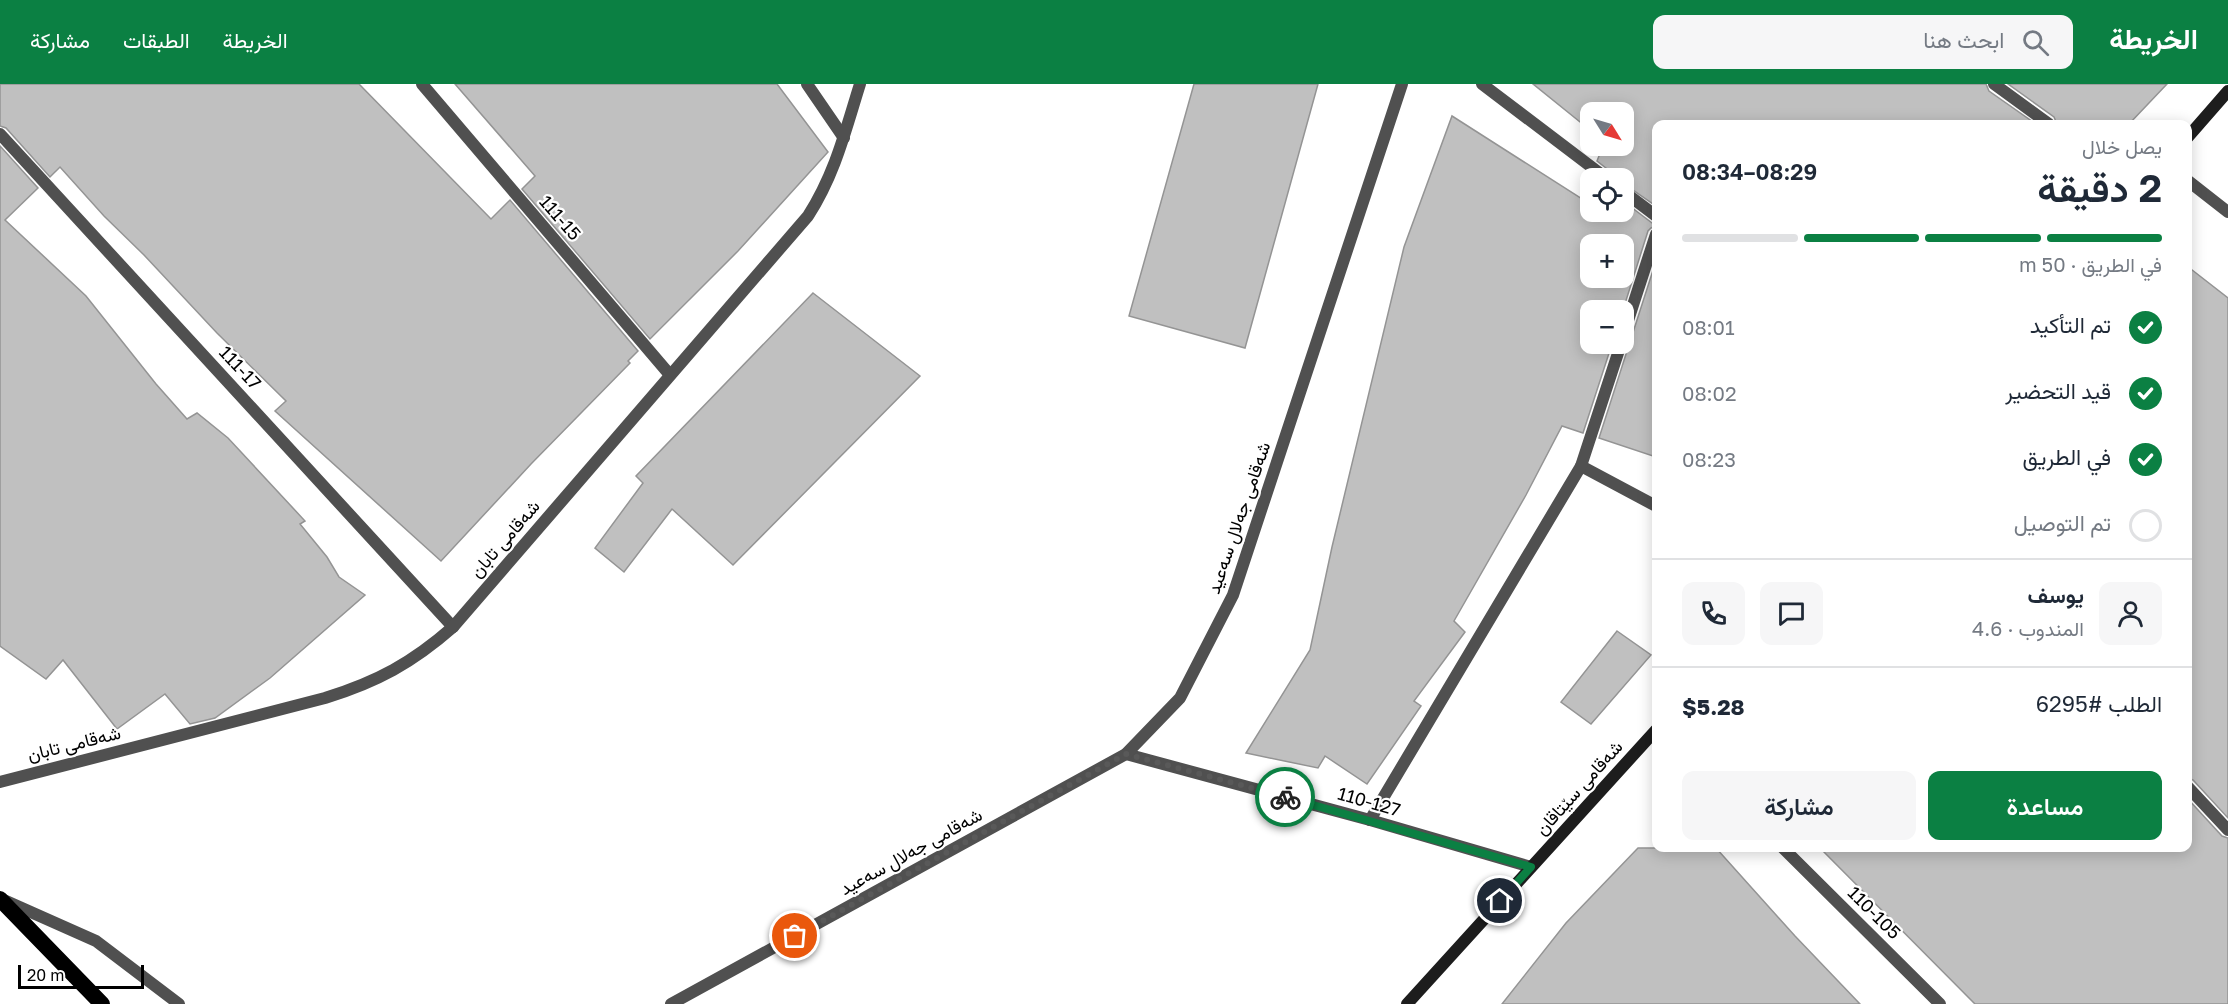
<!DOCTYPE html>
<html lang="ar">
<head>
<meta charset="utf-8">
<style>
  body { margin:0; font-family:"Golos Text",Vazirmatn,sans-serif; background:#f6f6f7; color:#1f2937; direction:rtl; height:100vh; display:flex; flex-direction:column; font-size:22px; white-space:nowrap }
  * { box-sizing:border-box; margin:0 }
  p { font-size:20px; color:#747a83 }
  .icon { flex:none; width:33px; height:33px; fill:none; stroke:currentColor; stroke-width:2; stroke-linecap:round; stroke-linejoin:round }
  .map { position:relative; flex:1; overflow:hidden; direction:ltr }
  .sheet { position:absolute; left:1652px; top:36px; width:540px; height:732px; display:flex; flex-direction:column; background:#fff; border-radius:12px; box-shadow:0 3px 15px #0003; direction:rtl }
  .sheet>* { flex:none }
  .needle { width:39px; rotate:127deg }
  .tools { position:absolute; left:1580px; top:18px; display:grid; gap:12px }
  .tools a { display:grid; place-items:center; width:54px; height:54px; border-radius:12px; background:#fff; box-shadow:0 3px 15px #0003; font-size:30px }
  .scale { position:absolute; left:18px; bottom:15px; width:126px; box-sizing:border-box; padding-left:6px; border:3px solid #000; border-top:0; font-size:16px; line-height:21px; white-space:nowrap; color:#000; -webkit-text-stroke:4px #fff; paint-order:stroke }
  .pin { position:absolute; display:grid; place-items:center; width:51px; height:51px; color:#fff; margin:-26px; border:3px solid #fff; border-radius:50%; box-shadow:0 2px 6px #0007 }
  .courier { position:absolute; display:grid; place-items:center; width:60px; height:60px; margin:-30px; border:4px solid #0b8043; border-radius:50%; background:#fff; color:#222; box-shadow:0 2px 8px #0007 }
  .overview em { font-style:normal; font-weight:600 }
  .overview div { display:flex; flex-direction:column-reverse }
  .overview { display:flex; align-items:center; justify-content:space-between; height:102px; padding:0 30px }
  h1 { font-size:39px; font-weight:600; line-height:45px }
  .bar { display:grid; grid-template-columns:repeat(4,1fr); gap:9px 6px; align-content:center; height:72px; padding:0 30px }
  .bar i { height:8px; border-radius:4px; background:#e0e1e3 }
  .bar .current { background:#0b8043 }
  .bar p { grid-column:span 4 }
  .line { display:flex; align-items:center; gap:15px; padding:0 30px; border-top:2px solid #e0e1e3 }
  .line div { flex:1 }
  .round { display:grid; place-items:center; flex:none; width:63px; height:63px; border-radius:12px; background:#f6f6f7 }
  ol { padding:0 30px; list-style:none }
  li { display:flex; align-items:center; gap:18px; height:66px }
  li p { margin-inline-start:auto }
  li .icon { padding:6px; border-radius:50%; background:#0b8043; color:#fff; stroke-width:4 }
  li:last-child { color:#747a83 }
  li i { width:33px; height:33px; border:3px solid #e0e1e3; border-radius:50% }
  .action { display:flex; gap:12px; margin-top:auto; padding:12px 30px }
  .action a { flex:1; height:69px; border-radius:12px; background:#0b8043; color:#fff; font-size:24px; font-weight:600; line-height:69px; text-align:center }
  .action a+a { background:#f6f6f7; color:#1f2937 }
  header { display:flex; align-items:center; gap:36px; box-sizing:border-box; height:84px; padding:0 30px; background:#0b8043; color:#fff }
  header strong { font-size:28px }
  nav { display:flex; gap:33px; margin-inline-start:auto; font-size:21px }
  .search { width:420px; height:54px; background:#f6f6f7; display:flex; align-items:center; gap:15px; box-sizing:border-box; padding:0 21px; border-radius:12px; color:#747a83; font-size:22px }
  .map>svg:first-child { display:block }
</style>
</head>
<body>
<header>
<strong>الخريطة</strong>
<div class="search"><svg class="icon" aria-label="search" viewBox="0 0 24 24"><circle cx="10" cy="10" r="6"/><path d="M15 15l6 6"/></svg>ابحث هنا</div>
<nav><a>الخريطة</a><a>الطبقات</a><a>مشاركة</a></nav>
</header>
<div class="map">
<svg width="2228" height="920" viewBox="0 0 2228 920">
  <rect width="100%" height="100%" fill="#fff"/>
  <g fill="#c0c0c0" stroke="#949494" stroke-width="1.5" fill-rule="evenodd">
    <polygon points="0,0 359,0 491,135 510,116 638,267 628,277 630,279 531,380 441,477 275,327 286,317 217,249 144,171 104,132 60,83 50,93 6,44 0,42"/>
    <polygon points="455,0 777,0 828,68 738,167 650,255 522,105 535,92"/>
    <polygon points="1194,0 1318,0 1245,264 1129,232"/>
    <polygon points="1533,0 1986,0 1989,7 2036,40 1656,40 1656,122 1623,99 1623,94 1614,94 1611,88 1597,77 1603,62 1623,62 1623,28 1590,28 1590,46"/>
    <polygon points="2008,0 2167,0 2129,40 2057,40 2054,33"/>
    <path d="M1452,32L1582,115L1591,93L1593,94H1590V128H1623V117L1656,142L1651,144L1648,147L1623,226H1590V260H1612L1583,349L1562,342L1526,411L1454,537L1465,548L1414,617L1421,622L1367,700L1325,672L1318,684L1246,669L1310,566L1332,463L1404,163ZM1590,160H1623V194H1590Z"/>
    <polygon points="0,62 38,104 5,136 86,212 156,300 187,335 197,329 228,354 305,437 300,440 327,473 339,493 365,511 270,594 215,634 190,640 165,610 117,645 63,576 46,595 0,562"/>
    <polygon points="1656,177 1656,373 1599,354"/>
    <polygon points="2187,182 2228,214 2228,734 2193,696 2187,694"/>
    <polygon points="813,209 920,292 733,481 672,425 624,488 595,464 643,399 636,392"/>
    <polygon points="1617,547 1651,571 1591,640 1561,618"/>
    <polygon points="2187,714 2222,752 2228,754 2228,920 1975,920 1820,764 2187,764"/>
    <polygon points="1638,764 1716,764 1795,852 1860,920 1502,920 1566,839"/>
  </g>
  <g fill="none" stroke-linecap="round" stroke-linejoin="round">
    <g stroke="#505050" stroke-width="12">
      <polyline points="422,0 670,291"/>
      <polyline points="807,0 844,54"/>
      <polyline points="1482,0 1606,94"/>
      <polyline points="1994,0 2049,40"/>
      <polyline points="0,50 453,543"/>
      <polyline points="2187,96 2228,128"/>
      <polyline points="1623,107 1656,132"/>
      <polyline points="1623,252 1656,150"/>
      <polyline points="1581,382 1656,422"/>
      <polyline points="1126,670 1370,736 1531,783"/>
      <path d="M0,698L325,614C377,598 412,579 453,543L808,132C835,90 845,48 860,0"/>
      <polyline points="2187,702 2228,746"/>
      <polyline points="1370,736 1581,382 1621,260"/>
      <polyline points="1783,764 1940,920"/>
      <polyline points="6,817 96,857 179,920"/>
      <polyline points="671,920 1126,670 1180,614 1233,511 1402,0"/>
    </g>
    <g stroke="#1d1d1d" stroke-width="12">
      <polyline points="2187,54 2228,7"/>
      <polyline points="1407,920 1656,646"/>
    </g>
    <polyline stroke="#000" stroke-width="16" points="0,815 102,920"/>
  </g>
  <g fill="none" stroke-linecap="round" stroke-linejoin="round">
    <polyline stroke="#595959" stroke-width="6" stroke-dasharray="0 10.8" points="795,852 1126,670 1285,713"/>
    <polyline stroke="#0b8043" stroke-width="8" points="1285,713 1531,783 1500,817"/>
  </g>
  <g text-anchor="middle" stroke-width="4.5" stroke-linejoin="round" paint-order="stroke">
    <g font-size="18" fill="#000" stroke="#fff">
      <text transform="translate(560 134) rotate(49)" y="6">111-15</text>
      <text transform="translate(240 284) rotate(47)" y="6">111-17</text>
      <text transform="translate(1239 434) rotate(-71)" y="6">شەقامی جەلال سەعید</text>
      <text transform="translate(505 455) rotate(-49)" y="6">شەقامی تابان</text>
      <text transform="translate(74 660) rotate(-14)" y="6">شەقامی تابان</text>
      <text transform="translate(1579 704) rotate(-48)" y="6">شەقامی سێتاقان</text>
      <text transform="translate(1369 718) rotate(16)" y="6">110-127</text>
      <text transform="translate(911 768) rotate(-29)" y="6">شەقامی جەلال سەعید</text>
      <text transform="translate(1874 829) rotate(45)" y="6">110-105</text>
    </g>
  </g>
</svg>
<div class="tools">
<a><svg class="needle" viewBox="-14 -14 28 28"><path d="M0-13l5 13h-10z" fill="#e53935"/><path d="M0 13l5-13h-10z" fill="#747a83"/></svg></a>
<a><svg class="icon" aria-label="locate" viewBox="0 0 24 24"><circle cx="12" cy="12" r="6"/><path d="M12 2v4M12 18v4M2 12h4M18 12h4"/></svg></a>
<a>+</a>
<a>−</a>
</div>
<div class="scale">20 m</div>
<div class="pin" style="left:795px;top:852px;background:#ea580c"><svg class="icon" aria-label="bag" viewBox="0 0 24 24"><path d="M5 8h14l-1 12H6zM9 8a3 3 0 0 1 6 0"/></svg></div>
<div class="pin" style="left:1500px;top:817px;background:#1f2937"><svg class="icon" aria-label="home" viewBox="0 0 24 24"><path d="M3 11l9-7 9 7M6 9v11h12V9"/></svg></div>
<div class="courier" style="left:1285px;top:713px"><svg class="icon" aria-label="bike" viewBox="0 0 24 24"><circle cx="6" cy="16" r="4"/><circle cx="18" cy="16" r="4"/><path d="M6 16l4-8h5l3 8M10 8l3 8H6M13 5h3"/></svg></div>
<section class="sheet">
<div class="overview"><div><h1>2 دقيقة</h1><p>يصل خلال</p></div><em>08:29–08:34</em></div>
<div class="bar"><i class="current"></i><i class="current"></i><i class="current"></i><i></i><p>في الطريق · 50 m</p></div>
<ol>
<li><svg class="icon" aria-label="check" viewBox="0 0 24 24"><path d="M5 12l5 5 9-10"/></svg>تم التأكيد<p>08:01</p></li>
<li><svg class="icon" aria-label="check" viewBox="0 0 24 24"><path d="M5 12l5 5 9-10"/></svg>قيد التحضير<p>08:02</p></li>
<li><svg class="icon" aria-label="check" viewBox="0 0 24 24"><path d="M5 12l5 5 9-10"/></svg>في الطريق<p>08:23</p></li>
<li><i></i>تم التوصيل</li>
</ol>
<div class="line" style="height:108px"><a class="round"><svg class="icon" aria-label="person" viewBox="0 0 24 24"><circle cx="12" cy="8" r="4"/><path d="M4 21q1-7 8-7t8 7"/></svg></a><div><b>يوسف</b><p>المندوب · 4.6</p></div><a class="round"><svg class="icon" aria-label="chat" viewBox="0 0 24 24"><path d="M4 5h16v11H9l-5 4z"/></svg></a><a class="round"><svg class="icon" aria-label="phone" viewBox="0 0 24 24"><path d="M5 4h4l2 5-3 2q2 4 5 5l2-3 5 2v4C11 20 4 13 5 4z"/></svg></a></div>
<div class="line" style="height:78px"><div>الطلب #6295</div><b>$5.28</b></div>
<div class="action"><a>مساعدة</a><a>مشاركة</a></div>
</section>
</div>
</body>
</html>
